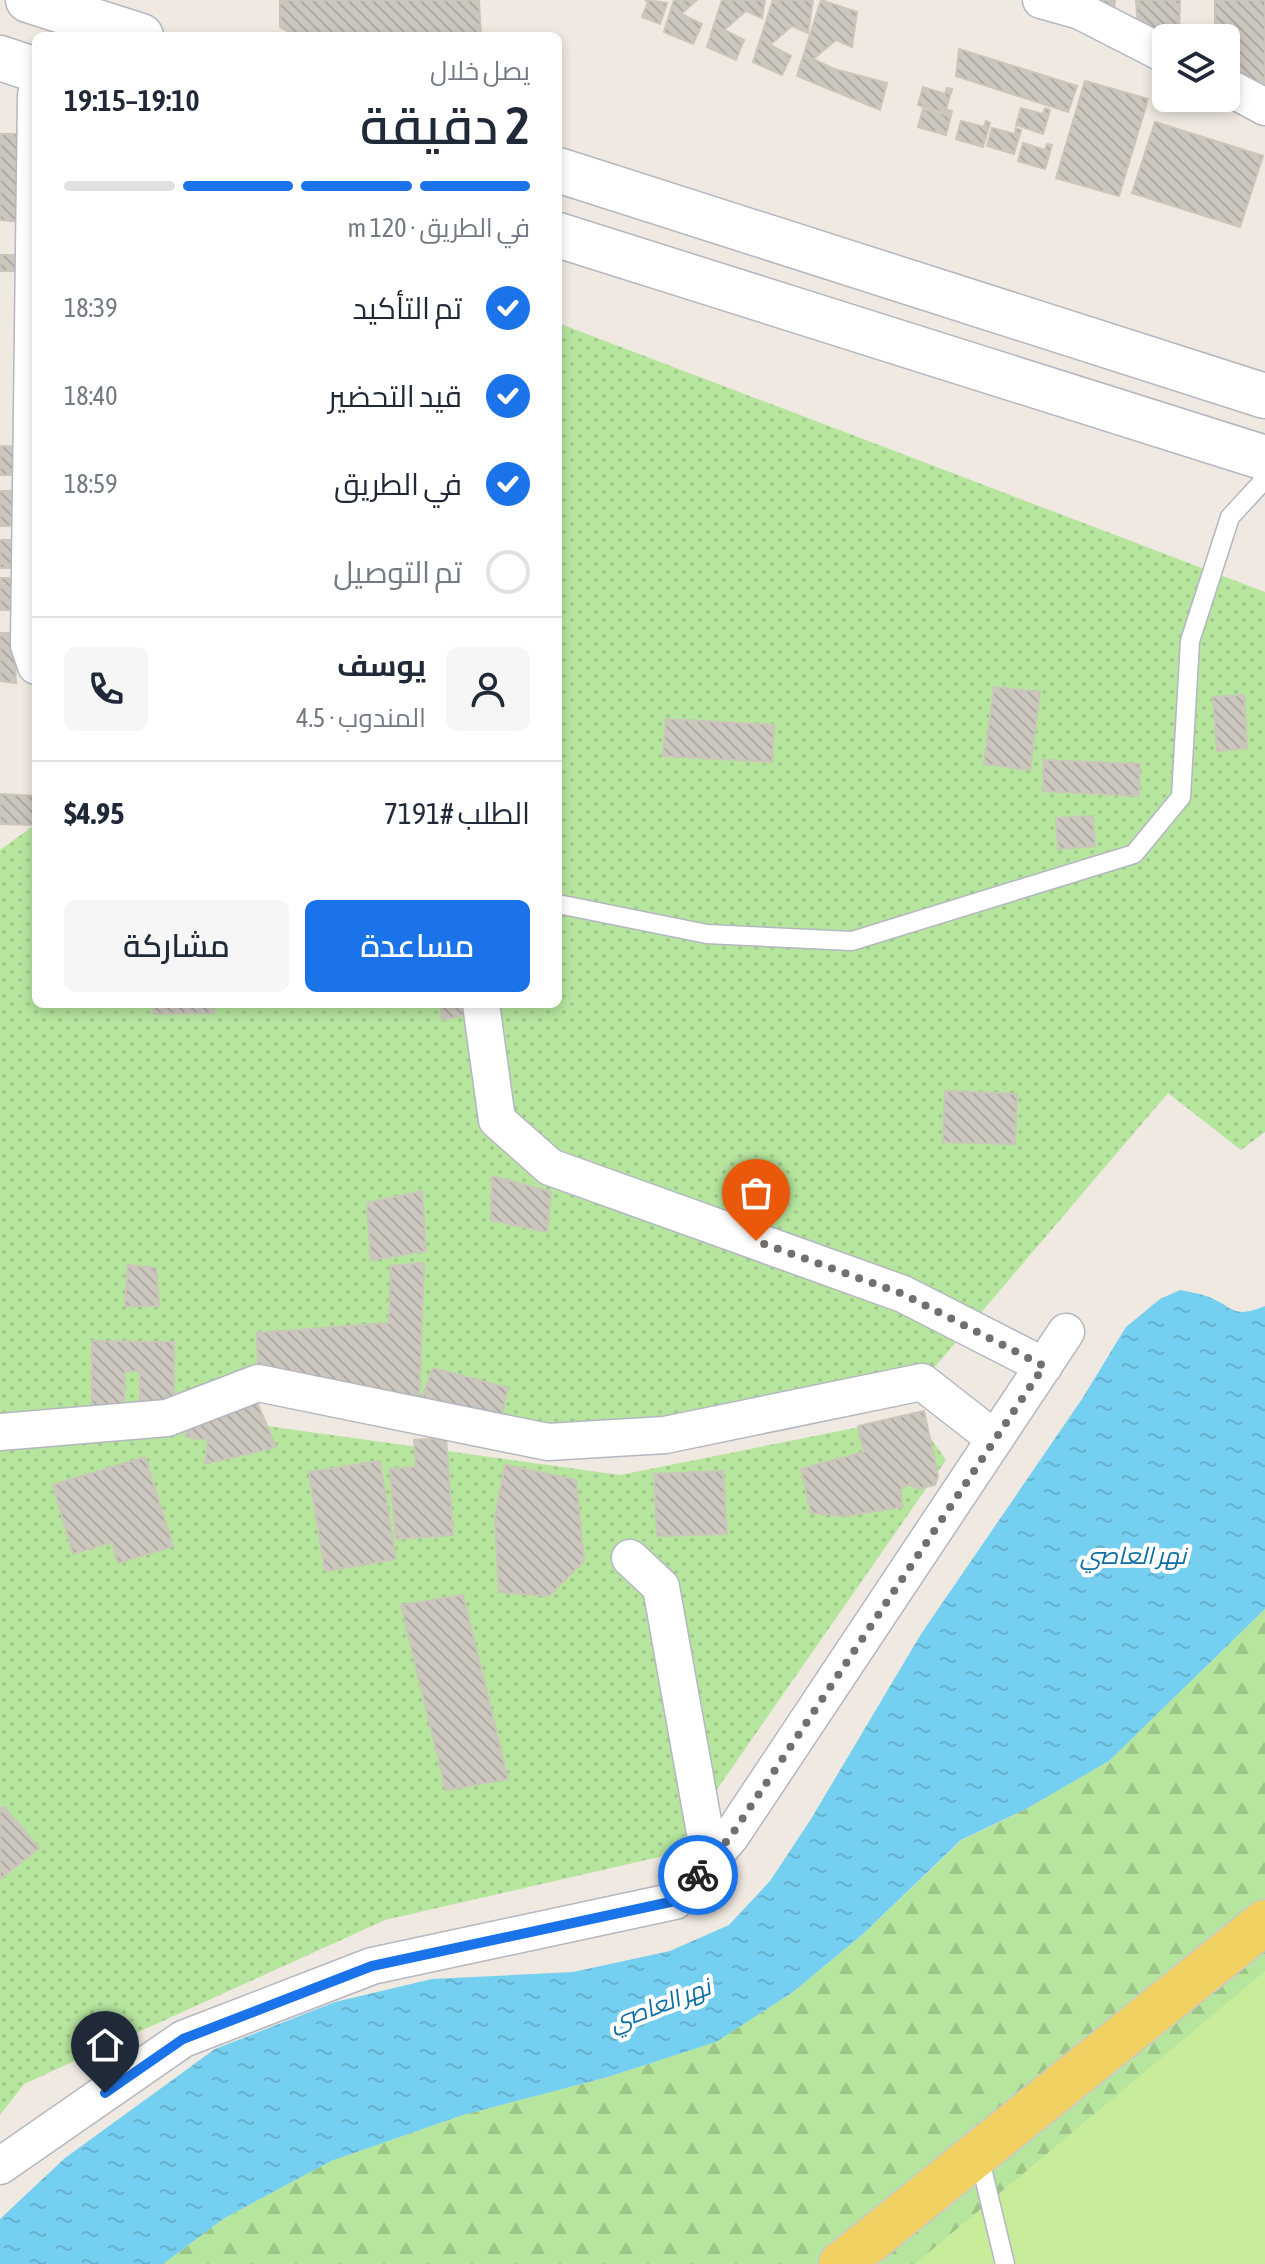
<!DOCTYPE html>
<html lang="ar">
<head>
<meta charset="utf-8">
<style>
  body { margin:0; font-family:"Asap Condensed",Cairo,sans-serif; background:#f6f6f7; color:#1f2937; direction:rtl; height:100vh; display:flex; flex-direction:column; font-size:30px; white-space:nowrap }
  * { box-sizing:border-box; margin:0 }
  p { font-size:26px; color:#747a83 }
  .icon { flex:none; width:44px; height:44px; fill:none; stroke:currentColor; stroke-width:2; stroke-linecap:round; stroke-linejoin:round }
  .map { position:relative; flex:1; overflow:hidden; direction:ltr }
  .drawer { position:absolute; left:32px; top:32px; width:530px; height:976px; display:flex; flex-direction:column; background:#fff; border-radius:12px; box-shadow:0 4px 12px #0003; direction:rtl }
  .drawer>* { flex:none }
  .fabs { position:absolute; left:1152px; top:24px; display:grid; gap:16px }
  .fabs a { display:grid; place-items:center; width:88px; height:88px; border-radius:12px; background:#fff; box-shadow:0 4px 12px #0003; font-size:40px }
  .pin { position:absolute; display:grid; place-items:center; width:68px; height:68px; color:#fff; margin:-82px -34px; border-radius:50% 50% 50% 0; rotate:-45deg; box-shadow:0 0 8px #0007 }
  .pin .icon { rotate:45deg }
  .courier { position:absolute; display:grid; place-items:center; width:80px; height:80px; margin:-40px; border:6px solid #1a73e8; border-radius:50%; background:#fff; color:#222; box-shadow:0 2px 10px #0007 }
  .overview em { font-style:normal; font-weight:600 }
  .overview div { display:flex; flex-direction:column-reverse }
  .overview { display:flex; align-items:center; justify-content:space-between; height:136px; padding:0 32px }
  h1 { font-size:52px; font-weight:600; line-height:60px }
  .bar { display:grid; grid-template-columns:repeat(4,1fr); gap:12px 8px; align-content:center; height:96px; padding:0 32px }
  .bar i { height:10px; border-radius:6px; background:#e0e1e3 }
  .bar .active { background:#1a73e8 }
  .bar p { grid-column:span 4 }
  .line { display:flex; align-items:center; gap:20px; padding:0 32px; border-top:2px solid #e0e1e3 }
  .line div { flex:1 }
  .round { display:grid; place-items:center; flex:none; width:84px; height:84px; border-radius:12px; background:#f6f6f7 }
  ol { padding:0 32px; list-style:none }
  li { display:flex; align-items:center; gap:24px; height:88px }
  li p { margin-inline-start:auto }
  li .icon { padding:8px; border-radius:50%; background:#1a73e8; color:#fff; stroke-width:4 }
  li:last-child { color:#747a83 }
  li i { width:44px; height:44px; border:4px solid #e0e1e3; border-radius:50% }
  .button { display:flex; gap:16px; margin-top:auto; padding:16px 32px }
  .button a { flex:1; height:92px; border-radius:12px; background:#1a73e8; color:#fff; font-size:32px; font-weight:600; line-height:92px; text-align:center }
  .button a+a { background:#f6f6f7; color:#1f2937 }
  .map>svg:first-child { display:block }
</style>
</head>
<body>
<div class="map">
<svg width="1265" height="2264" viewBox="0 0 1265 2264">
  <defs>
    <pattern id="grass-dots" width="8" height="8" patternUnits="userSpaceOnUse" patternTransform="scale(2)"><rect width="8" height="8" fill="#b6e59e"/><path d="M2 2h.1M6 6h.1" fill="none" stroke="#9dc588" stroke-width="1.8" stroke-linecap="round"/></pattern>
    <pattern id="forest-firs" width="22" height="20" patternUnits="userSpaceOnUse" patternTransform="scale(2)"><rect width="22" height="20" fill="#b6e59e"/><path d="M5 1l3.5 6h-7zM16 11l3.5 6h-7z" fill="#9dc588"/></pattern>
    <pattern id="water-ripples" width="26" height="14" patternUnits="userSpaceOnUse" patternTransform="scale(2)"><rect width="26" height="14" fill="#75cff0"/><path d="M2 4q2-2 4 0t4 0M15 11q2-2 4 0t4 0" fill="none" stroke="#66b2ce"/></pattern>
    <pattern id="building-back-hatch" width="6" height="6" patternUnits="userSpaceOnUse" patternTransform="scale(2)"><rect width="6" height="6" fill="#cbc7bf"/><path d="M-1 5l2 2M0 0l6 6M5-1l2 2" fill="none" stroke="#afaba4"/></pattern>
  </defs>
  <rect width="100%" height="100%" fill="#efe9e1"/>
  <g fill="url(#grass-dots)">
    <polygon points="558,323 1265,592 1265,1132 1241,1150 1168,1093 922,1382 548,1442 258,1383 0,1432 0,850 36,824 36,1004 558,1004"/>
    <polygon points="915,1416 946,1460 672,1854 385,1920 24,2084 0,2115 0,1437 252,1424 620,1475"/>
  </g>
  <polygon fill="url(#forest-firs)" points="1265,1609 1265,2264 163,2264 223,2219 331,2161 463,2115 608,2077 716,2042 793,1992 863,1934 962,1840 1026,1809 1109,1761"/>
  <polygon fill="#c9ec9a" points="1265,1971 1265,2264 915,2264"/>
  <path fill="url(#water-ripples)" d="M1180,1290C1188,1292 1198,1293 1206,1296C1234,1306 1231,1320 1265,1306V1609L1109,1761L1026,1809L961,1840L863,1934L793,1992L716,2042L608,2077L463,2115L331,2161L223,2219L163,2264H0V2219L65,2158L215,2049L335,2002L432,1979L573,1972L670,1951L729,1925L770,1881L811,1819L921,1634L1082,1399L1126,1327L1160,1299Z"/>
  <g fill="url(#building-back-hatch)" stroke="#cbc5ba" stroke-width="2">
    <polygon points="280,0 479,0 481,36 295,36 280,27"/>
    <polygon points="645,0 667,3 660,24 642,17 648,2"/>
    <polygon points="674,0 697,0 681,14 702,24 693,44 664,32"/>
    <polygon points="722,0 765,0 762,18 746,11 724,30 744,40 736,60 707,47"/>
    <polygon points="773,0 813,0 808,33 792,26 770,45 791,56 782,75 753,62"/>
    <polygon points="821,0 857,12 852,47 836,40 813,59 834,69 887,83 880,110 797,76"/>
    <polygon points="1079,0 1115,0 1114,13"/>
    <polygon points="1136,0 1180,0 1179,38 1138,29"/>
    <polygon points="1215,0 1265,0 1265,101 1226,80 1226,38 1215,38"/>
    <polygon points="959,49 1077,86 1068,112 956,76"/>
    <polygon points="1085,81 1148,99 1119,196 1056,178"/>
    <polygon points="923,87 945,94 947,88 952,89 945,113 918,105"/>
    <polygon points="1021,108 1043,114 1045,108 1050,110 1043,134 1016,125"/>
    <polygon points="923,109 946,115 948,110 952,111 946,135 918,127"/>
    <polygon points="961,121 984,127 986,121 990,123 983,147 956,139"/>
    <polygon points="1155,122 1263,156 1240,227 1132,193"/>
    <polygon points="992,128 1015,134 1016,128 1021,130 1014,154 987,146"/>
    <polygon points="0,134 24,134 20,222 0,220"/>
    <polygon points="1023,143 1045,150 1047,144 1052,145 1045,169 1018,161"/>
    <rect x="0" y="255" width="16" height="16"/>
    <polygon points="0,446 20,447 19,475 0,475"/>
    <polygon points="0,491 19,491 18,526 0,526"/>
    <polygon points="0,540 22,540 21,568 0,568"/>
    <rect x="0" y="578" width="15" height="32"/>
    <polygon points="0,633 14,633 16,683 0,681"/>
    <polygon points="994,687 1040,692 1030,770 984,764"/>
    <polygon points="1244,695 1247,748 1217,751 1213,697"/>
    <polygon points="666,719 774,725 772,762 663,756"/>
    <polygon points="1044,760 1140,764 1139,796 1043,791"/>
    <polygon points="0,794 36,796 36,825 0,824"/>
    <polygon points="1093,816 1095,846 1058,849 1056,818"/>
    <polygon points="153,1004 214,1004 214,1013 154,1014"/>
    <polygon points="440,1004 466,1004 467,1014 442,1020"/>
    <polygon points="945,1091 1017,1094 1015,1144 943,1142"/>
    <polygon points="492,1176 551,1192 547,1232 491,1220"/>
    <polygon points="422,1191 426,1251 371,1260 367,1203"/>
    <polygon points="424,1263 419,1407 258,1367 257,1333 389,1323 391,1266"/>
    <polygon points="128,1265 156,1268 159,1306 125,1306"/>
    <polygon points="92,1341 174,1342 174,1412 140,1411 140,1371 125,1371 124,1407 92,1407"/>
    <polygon points="433,1368 508,1388 499,1426 419,1407"/>
    <polygon points="256,1400 276,1447 205,1464 208,1440 186,1437 187,1417"/>
    <polygon points="924,1411 938,1476 935,1485 918,1489 909,1484 900,1490 903,1507 845,1516 811,1513 801,1469 864,1452 858,1426"/>
    <polygon points="446,1438 453,1535 396,1539 390,1469 416,1467 414,1440"/>
    <polygon points="145,1457 173,1546 118,1563 112,1542 73,1554 53,1485"/>
    <polygon points="380,1461 396,1559 325,1571 309,1472"/>
    <polygon points="505,1465 576,1480 584,1561 549,1596 499,1592 495,1518"/>
    <polygon points="723,1471 727,1534 657,1536 654,1474"/>
    <polygon points="463,1595 508,1779 446,1790 401,1605"/>
    <polygon points="4,1807 39,1848 0,1879 0,1808"/>
  </g>
  <g fill="none" stroke-linecap="round" stroke-linejoin="round">
    <defs>
      <g id="service">
        <polyline points="558,904 707,934 852,941 1134,854 1181,797 1190,641 1230,517 1265,479"/>
        <polyline points="979,2156 1005,2264"/>
      </g>
      <g id="minor">
        <polyline points="1041,0 1080,11 1166,55"/>
        <polyline points="1226,86 1265,107"/>
        <polyline points="36,95 29,645 36,666"/>
        <polyline points="481,1004 497,1120 550,1167 903,1294 1044,1366"/>
        <polyline points="0,1432 167,1418 258,1383 548,1442 665,1435 922,1382 995,1439"/>
        <polyline points="630,1558 661,1587 710,1861"/>
        <polyline points="0,2166 183,2039 372,1966 675,1901 731,1836 1066,1332"/>
      </g>
      <g id="secondary">
        <polyline points="28,0 141,36"/>
        <polyline points="0,58 36,70"/>
        <polyline points="558,170 1265,396"/>
        <polyline points="558,235 1265,458"/>
      </g>
      <polyline id="primary" points="841,2264 1265,1922"/>
    </defs>
    <use href="#service" stroke="#b4b7c1" stroke-width="21"/>
    <use href="#minor" stroke="#b4b7c1" stroke-width="39"/>
    <use href="#secondary" stroke="#b4b7c1" stroke-width="47"/>
    <use href="#primary" stroke="#c9c9c9" stroke-width="47"/>
    <use href="#service" stroke="#fff" stroke-width="18"/>
    <use href="#minor" stroke="#fff" stroke-width="36"/>
    <use href="#secondary" stroke="#fff" stroke-width="44"/>
    <use href="#primary" stroke="#f2d163" stroke-width="44"/>
  </g>
  <g fill="none" stroke-linecap="round" stroke-linejoin="round">
    <polyline stroke="#726f6d" stroke-width="8" stroke-dasharray="0 14.4" points="698,1875 731,1836 1044,1366 903,1294 756,1241"/>
    <polyline stroke="#1a73e8" stroke-width="10" points="105,2093 183,2039 372,1966 675,1901 698,1875"/>
  </g>
  <g text-anchor="middle" stroke-width="8" stroke-linejoin="round" paint-order="stroke">
    <g font-size="24" font-style="italic" fill="#0d6fa3" stroke="#fff">
      <text x="1133" y="1564">نهر العاصي</text>
      <text transform="translate(660 2005) rotate(-21)" y="8">نهر العاصي</text>
    </g>
  </g>
</svg>
<div class="fabs">
<a><svg class="icon" aria-label="layers" viewBox="0 0 24 24"><path d="M12 4l9 5-9 5-9-5zM3 14l9 5 9-5"/></svg></a>
</div>
<div class="pin" style="left:756px;top:1241px;background:#ea580c"><svg class="icon" aria-label="bag" viewBox="0 0 24 24"><path d="M5 8h14l-1 12H6zM9 8a3 3 0 0 1 6 0"/></svg></div>
<div class="pin" style="left:105px;top:2093px;background:#1f2937"><svg class="icon" aria-label="home" viewBox="0 0 24 24"><path d="M3 11l9-7 9 7M6 9v11h12V9"/></svg></div>
<div class="courier" style="left:698px;top:1875px"><svg class="icon" aria-label="bike" viewBox="0 0 24 24"><circle cx="6" cy="16" r="4"/><circle cx="18" cy="16" r="4"/><path d="M6 16l4-8h5l3 8M10 8l3 8H6M13 5h3"/></svg></div>
<section class="drawer">
<div class="overview"><div><h1>2 دقيقة</h1><p>يصل خلال</p></div><em>19:10–19:15</em></div>
<div class="bar"><i class="active"></i><i class="active"></i><i class="active"></i><i></i><p>في الطريق · 120 m</p></div>
<ol>
<li><svg class="icon" aria-label="check" viewBox="0 0 24 24"><path d="M5 12l5 5 9-10"/></svg>تم التأكيد<p>18:39</p></li>
<li><svg class="icon" aria-label="check" viewBox="0 0 24 24"><path d="M5 12l5 5 9-10"/></svg>قيد التحضير<p>18:40</p></li>
<li><svg class="icon" aria-label="check" viewBox="0 0 24 24"><path d="M5 12l5 5 9-10"/></svg>في الطريق<p>18:59</p></li>
<li><i></i>تم التوصيل</li>
</ol>
<div class="line" style="height:144px"><a class="round"><svg class="icon" aria-label="person" viewBox="0 0 24 24"><circle cx="12" cy="8" r="4"/><path d="M4 21q1-7 8-7t8 7"/></svg></a><div><b>يوسف</b><p>المندوب · 4.5</p></div><a class="round"><svg class="icon" aria-label="phone" viewBox="0 0 24 24"><path d="M5 4h4l2 5-3 2q2 4 5 5l2-3 5 2v4C11 20 4 13 5 4z"/></svg></a></div>
<div class="line" style="height:104px"><div>الطلب #7191</div><b>$4.95</b></div>
<div class="button"><a>مساعدة</a><a>مشاركة</a></div>
</section>
</div>
</body>
</html>
